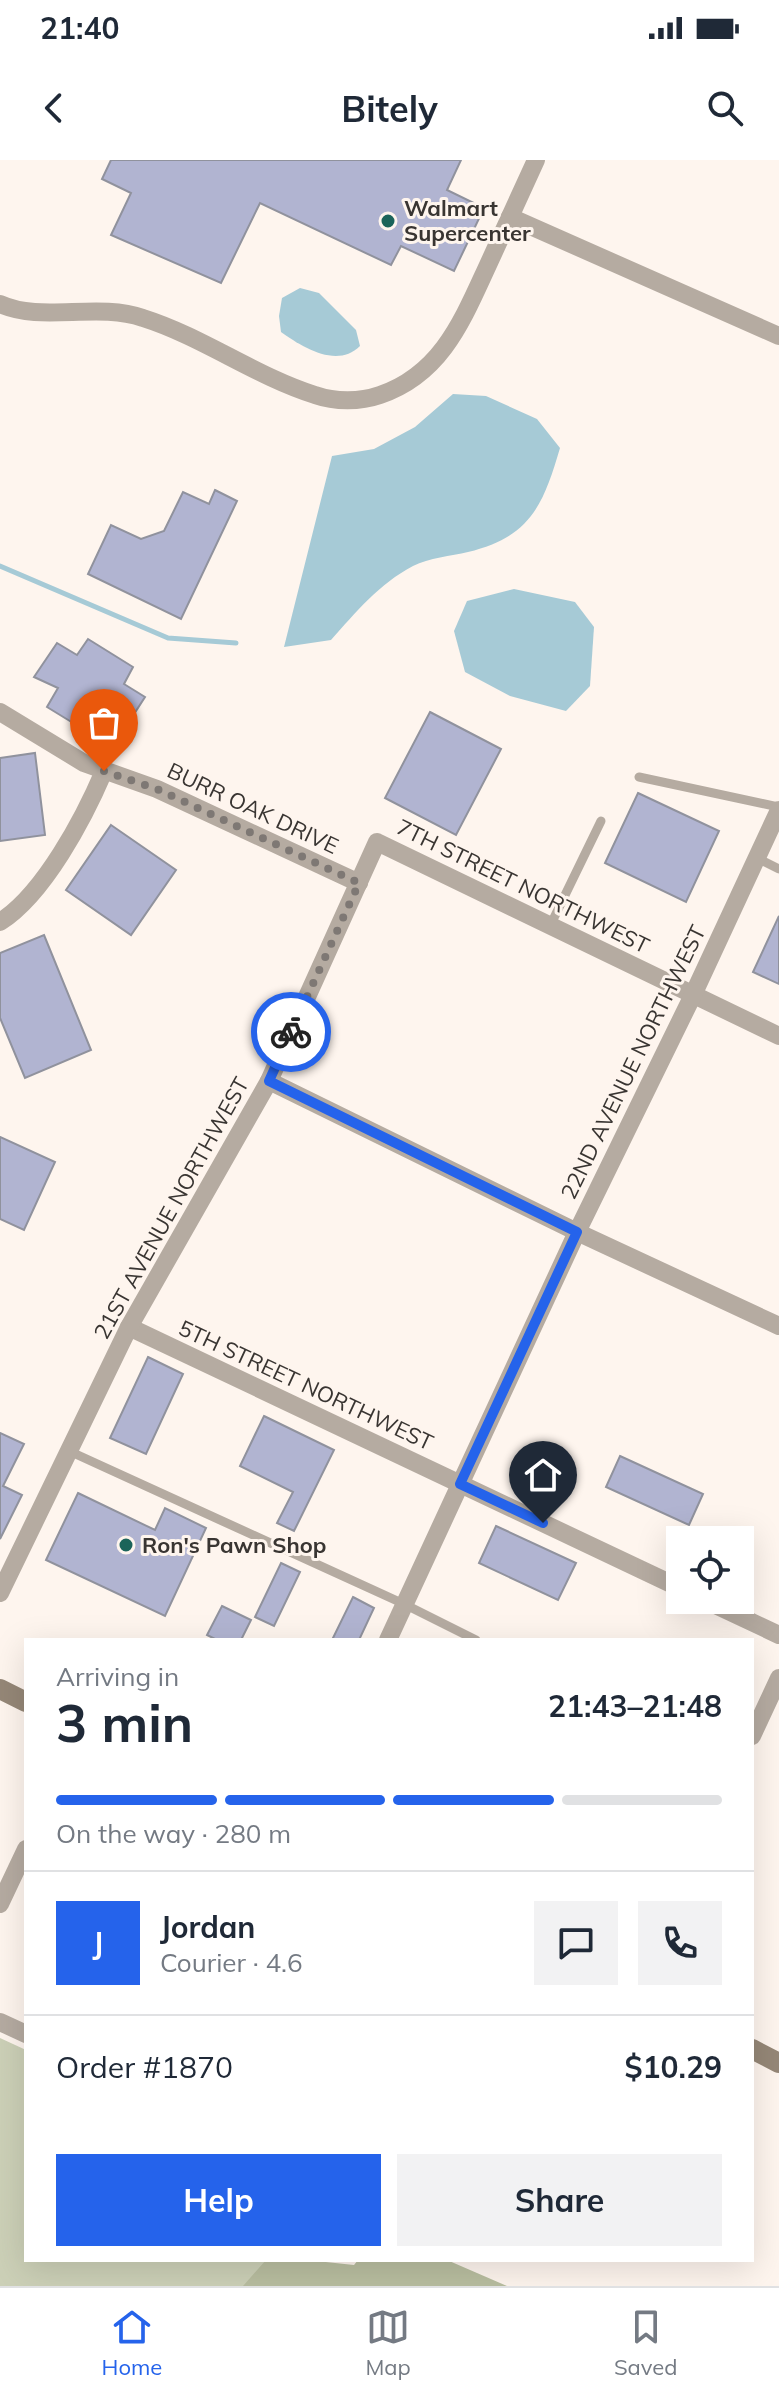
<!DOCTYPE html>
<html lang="en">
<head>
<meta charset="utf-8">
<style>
  body { margin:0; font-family:Mulish,sans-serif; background:#f2f2f3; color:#1f2937; height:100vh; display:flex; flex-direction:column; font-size:30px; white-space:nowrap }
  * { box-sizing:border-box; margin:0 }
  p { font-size:26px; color:#747a83 }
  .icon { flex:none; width:44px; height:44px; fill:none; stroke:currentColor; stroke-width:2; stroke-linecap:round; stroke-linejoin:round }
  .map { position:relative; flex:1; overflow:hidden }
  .panel { position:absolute; left:24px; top:1478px; width:730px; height:624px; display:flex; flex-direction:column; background:#fff; border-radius:0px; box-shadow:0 8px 32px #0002 }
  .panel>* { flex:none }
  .tools { position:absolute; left:666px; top:1366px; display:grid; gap:16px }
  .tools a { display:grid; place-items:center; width:88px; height:88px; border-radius:0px; background:#fff; box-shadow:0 8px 32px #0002; font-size:40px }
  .pin { position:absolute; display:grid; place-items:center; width:68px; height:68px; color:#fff; margin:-82px -34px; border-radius:50% 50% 50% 0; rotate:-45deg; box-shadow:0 0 8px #0007 }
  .pin .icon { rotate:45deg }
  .courier { position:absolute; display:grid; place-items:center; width:80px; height:80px; margin:-40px; border:6px solid #2563eb; border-radius:50%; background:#fff; color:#222; box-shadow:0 2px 10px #0007 }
  .headline em { font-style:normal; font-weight:700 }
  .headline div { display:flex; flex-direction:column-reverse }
  .headline { display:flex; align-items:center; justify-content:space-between; height:136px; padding:0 32px }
  h1 { font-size:52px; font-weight:700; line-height:60px }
  .bar { display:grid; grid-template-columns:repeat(4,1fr); gap:12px 8px; align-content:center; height:96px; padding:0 32px }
  .bar i { height:10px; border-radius:6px; background:#e0e1e3 }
  .bar .current { background:#2563eb }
  .bar p { grid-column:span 4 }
  .line { display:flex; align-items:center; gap:20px; padding:0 32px; border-top:2px solid #e0e1e3 }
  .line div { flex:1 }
  .round { display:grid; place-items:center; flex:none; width:84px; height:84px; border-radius:0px; background:#f2f2f3 }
  .button { display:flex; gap:16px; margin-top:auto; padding:16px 32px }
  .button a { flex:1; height:92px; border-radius:0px; background:#2563eb; color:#fff; font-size:32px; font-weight:700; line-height:92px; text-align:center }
  .button a+a { background:#f2f2f3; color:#1f2937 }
  .status { display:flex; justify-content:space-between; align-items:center; height:56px; padding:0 40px; background:#fff; direction:ltr }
  .status svg { height:22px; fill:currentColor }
  header { display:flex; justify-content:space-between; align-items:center; height:104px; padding:0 32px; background:#fff; font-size:36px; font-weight:700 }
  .menu { display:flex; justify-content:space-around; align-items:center; height:112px; border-top:2px solid #e0e1e3; background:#fff; font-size:22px; color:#747a83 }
  .menu a { display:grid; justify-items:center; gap:4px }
  .menu .current { color:#2563eb }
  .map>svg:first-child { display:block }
</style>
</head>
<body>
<div class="status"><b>21:40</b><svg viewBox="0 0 49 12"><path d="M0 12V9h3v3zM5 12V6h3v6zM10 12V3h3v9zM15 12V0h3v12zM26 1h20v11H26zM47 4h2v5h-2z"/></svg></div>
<header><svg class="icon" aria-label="back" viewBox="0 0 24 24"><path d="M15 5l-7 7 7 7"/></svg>Bitely<svg class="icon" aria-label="search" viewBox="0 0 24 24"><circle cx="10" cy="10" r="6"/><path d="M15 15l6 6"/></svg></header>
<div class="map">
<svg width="779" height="2126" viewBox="0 0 779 2126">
  <rect width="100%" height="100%" fill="#fef5ee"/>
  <polygon fill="#ccd0b7" points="0,1878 26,1890 26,2100 270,2100 258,2126 0,2126"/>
  <polygon fill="#b9bea0" points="266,2100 307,2100 354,2105 358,2100 447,2100 507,2126 243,2126"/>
  <g fill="#a6cad6">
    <path d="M300,128L319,133L356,170L360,186C337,209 302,187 281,172L279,156L282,138Z"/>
    <path d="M453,234L486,236L537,259L560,288C543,346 530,377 468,392C451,396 429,398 413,406C379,424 356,452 331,480L284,487L332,296L374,289L415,267Z"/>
    <polygon points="514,429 575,442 594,467 590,526 566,551 510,536 465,512 454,471 467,441"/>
  </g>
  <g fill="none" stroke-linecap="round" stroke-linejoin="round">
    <polyline stroke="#a6cad6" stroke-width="5" points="0,406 168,478 236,483"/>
  </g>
  <g fill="#b1b4d1" stroke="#90929d" stroke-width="2">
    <polygon points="111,0 461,0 447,30 484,48 454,111 401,86 391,105 260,43 221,123 111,75 131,33 102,19"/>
    <polygon points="215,330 237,341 181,459 88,414 111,365 141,379 164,371 183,332 209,344"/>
    <polygon points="88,479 133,507 124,524 145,537 123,571 102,557 91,574 47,547 58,528 34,517 57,483 77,495"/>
    <polygon points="430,552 501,589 456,675 385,638"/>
    <polygon points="35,593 45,675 0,681 0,598"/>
    <polygon points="638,633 719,671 686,742 605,703"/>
    <polygon points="111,665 176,710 131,775 66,730"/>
    <polygon points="779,756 779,824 753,812"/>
    <polygon points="44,775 91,890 25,918 0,858 0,793"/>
    <polygon points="0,977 55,1002 24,1070 0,1059"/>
    <polygon points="148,1197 183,1214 146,1294 110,1278"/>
    <polygon points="264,1256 334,1290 294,1371 277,1363 293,1332 240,1306"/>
    <polygon points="0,1273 24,1284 3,1326 22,1335 0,1379"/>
    <polygon points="620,1296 703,1334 689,1365 606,1327"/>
    <polygon points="78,1333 155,1370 165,1348 206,1368 165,1456 46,1400"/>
    <polygon points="496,1366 576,1403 558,1440 479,1403"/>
    <polygon points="281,1403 300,1412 274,1466 255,1457"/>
    <polygon points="353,1437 374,1448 359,1480 332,1480"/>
    <polygon points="222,1446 251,1460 241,1480 217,1480 207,1475"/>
  </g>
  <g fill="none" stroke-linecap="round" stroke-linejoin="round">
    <g stroke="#b5aba1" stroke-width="9">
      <polyline points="639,617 779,647"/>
      <polyline points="757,698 779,709"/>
      <polyline points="550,766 601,661"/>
      <polyline points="69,1291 404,1444 476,1480"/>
    </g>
    <g stroke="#b5aba1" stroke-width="18">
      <polyline points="510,57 779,176"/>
      <path d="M0,144C41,163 97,142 143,158C203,177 255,216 315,235C335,242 360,242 380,235C442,214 463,159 488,105C504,70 520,35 536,0"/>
      <polyline points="0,552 84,603 157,629 359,723"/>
      <path d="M0,762C44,734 84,658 104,611"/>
      <polyline points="269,921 577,1072 779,1166"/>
      <polyline points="129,1167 680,1428"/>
      <polyline points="0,1433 129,1167 269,921 377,682 779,876"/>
      <polyline points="705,1440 779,1475"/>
      <polyline points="388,1480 577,1072 693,835 779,650"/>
      <polyline points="752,1576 779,1518"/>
      <polyline points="0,1744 26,1689"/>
      <polyline points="0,1862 26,1874"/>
    </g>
    <g stroke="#958777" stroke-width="20">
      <polyline points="0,1529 26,1542"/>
      <polyline points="752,1889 779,1903"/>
    </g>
  </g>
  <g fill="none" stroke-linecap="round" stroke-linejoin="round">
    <polyline stroke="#7e7874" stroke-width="8" stroke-dasharray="0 14.4" points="104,611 157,629 359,723 291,872"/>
    <polyline stroke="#2563eb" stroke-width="10" points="291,872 269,921 577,1072 460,1324 543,1363"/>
  </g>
  <g fill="#1b645a" stroke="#fef5ee" stroke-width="3">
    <circle cx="388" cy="61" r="8"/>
    <circle cx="126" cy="1385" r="8"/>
  </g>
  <g text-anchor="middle" stroke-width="6" stroke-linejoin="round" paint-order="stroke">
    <g font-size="22" font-weight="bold" fill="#393532" stroke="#fef5ee" text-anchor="start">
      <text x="404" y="56">Walmart<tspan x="404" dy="25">Supercenter</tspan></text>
      <text x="142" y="1393">Ron's Pawn Shop</text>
    </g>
    <g font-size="22" fill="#393532" stroke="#fef5ee">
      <text transform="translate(253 648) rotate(25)" y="8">BURR OAK DRIVE</text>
      <text transform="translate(523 726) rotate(26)" y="8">7TH STREET NORTHWEST</text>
      <text transform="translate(633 902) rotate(-64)" y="8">22ND AVENUE NORTHWEST</text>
      <text transform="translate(171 1048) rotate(-61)" y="8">21ST AVENUE NORTHWEST</text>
      <text transform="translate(306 1225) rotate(25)" y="8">5TH STREET NORTHWEST</text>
    </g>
  </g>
</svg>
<div class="tools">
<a><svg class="icon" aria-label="locate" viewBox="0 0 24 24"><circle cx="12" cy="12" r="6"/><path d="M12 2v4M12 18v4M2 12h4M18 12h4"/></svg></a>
</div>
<div class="pin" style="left:104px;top:611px;background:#ea580c"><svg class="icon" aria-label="bag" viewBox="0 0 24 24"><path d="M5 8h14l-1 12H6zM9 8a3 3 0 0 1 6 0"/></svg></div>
<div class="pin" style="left:543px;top:1363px;background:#1f2937"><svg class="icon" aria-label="home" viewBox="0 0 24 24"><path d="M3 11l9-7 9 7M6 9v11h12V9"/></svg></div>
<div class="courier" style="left:291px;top:872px"><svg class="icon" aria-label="bike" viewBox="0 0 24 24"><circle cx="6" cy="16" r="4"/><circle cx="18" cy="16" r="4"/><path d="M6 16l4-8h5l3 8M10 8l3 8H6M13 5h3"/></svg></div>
<section class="panel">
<div class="headline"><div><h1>3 min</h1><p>Arriving in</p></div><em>21:43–21:48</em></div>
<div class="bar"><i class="current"></i><i class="current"></i><i class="current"></i><i></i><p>On the way · 280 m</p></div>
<div class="line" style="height:144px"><b class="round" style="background:#2563eb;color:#fff">J</b><div><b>Jordan</b><p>Courier · 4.6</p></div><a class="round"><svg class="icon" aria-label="chat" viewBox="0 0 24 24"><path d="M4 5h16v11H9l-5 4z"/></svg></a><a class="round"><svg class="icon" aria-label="phone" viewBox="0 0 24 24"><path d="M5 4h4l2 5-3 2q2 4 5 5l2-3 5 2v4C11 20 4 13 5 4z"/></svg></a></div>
<div class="line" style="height:104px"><div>Order #1870</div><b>$10.29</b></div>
<div class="button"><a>Help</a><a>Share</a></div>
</section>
</div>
<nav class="menu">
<a class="current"><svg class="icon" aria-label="home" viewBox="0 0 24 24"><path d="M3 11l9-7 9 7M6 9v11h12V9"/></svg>Home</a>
<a><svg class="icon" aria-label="map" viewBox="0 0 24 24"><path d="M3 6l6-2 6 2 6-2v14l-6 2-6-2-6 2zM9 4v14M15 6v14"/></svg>Map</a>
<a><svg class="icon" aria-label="saved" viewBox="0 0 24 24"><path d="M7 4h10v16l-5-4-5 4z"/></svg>Saved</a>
</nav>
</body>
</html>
